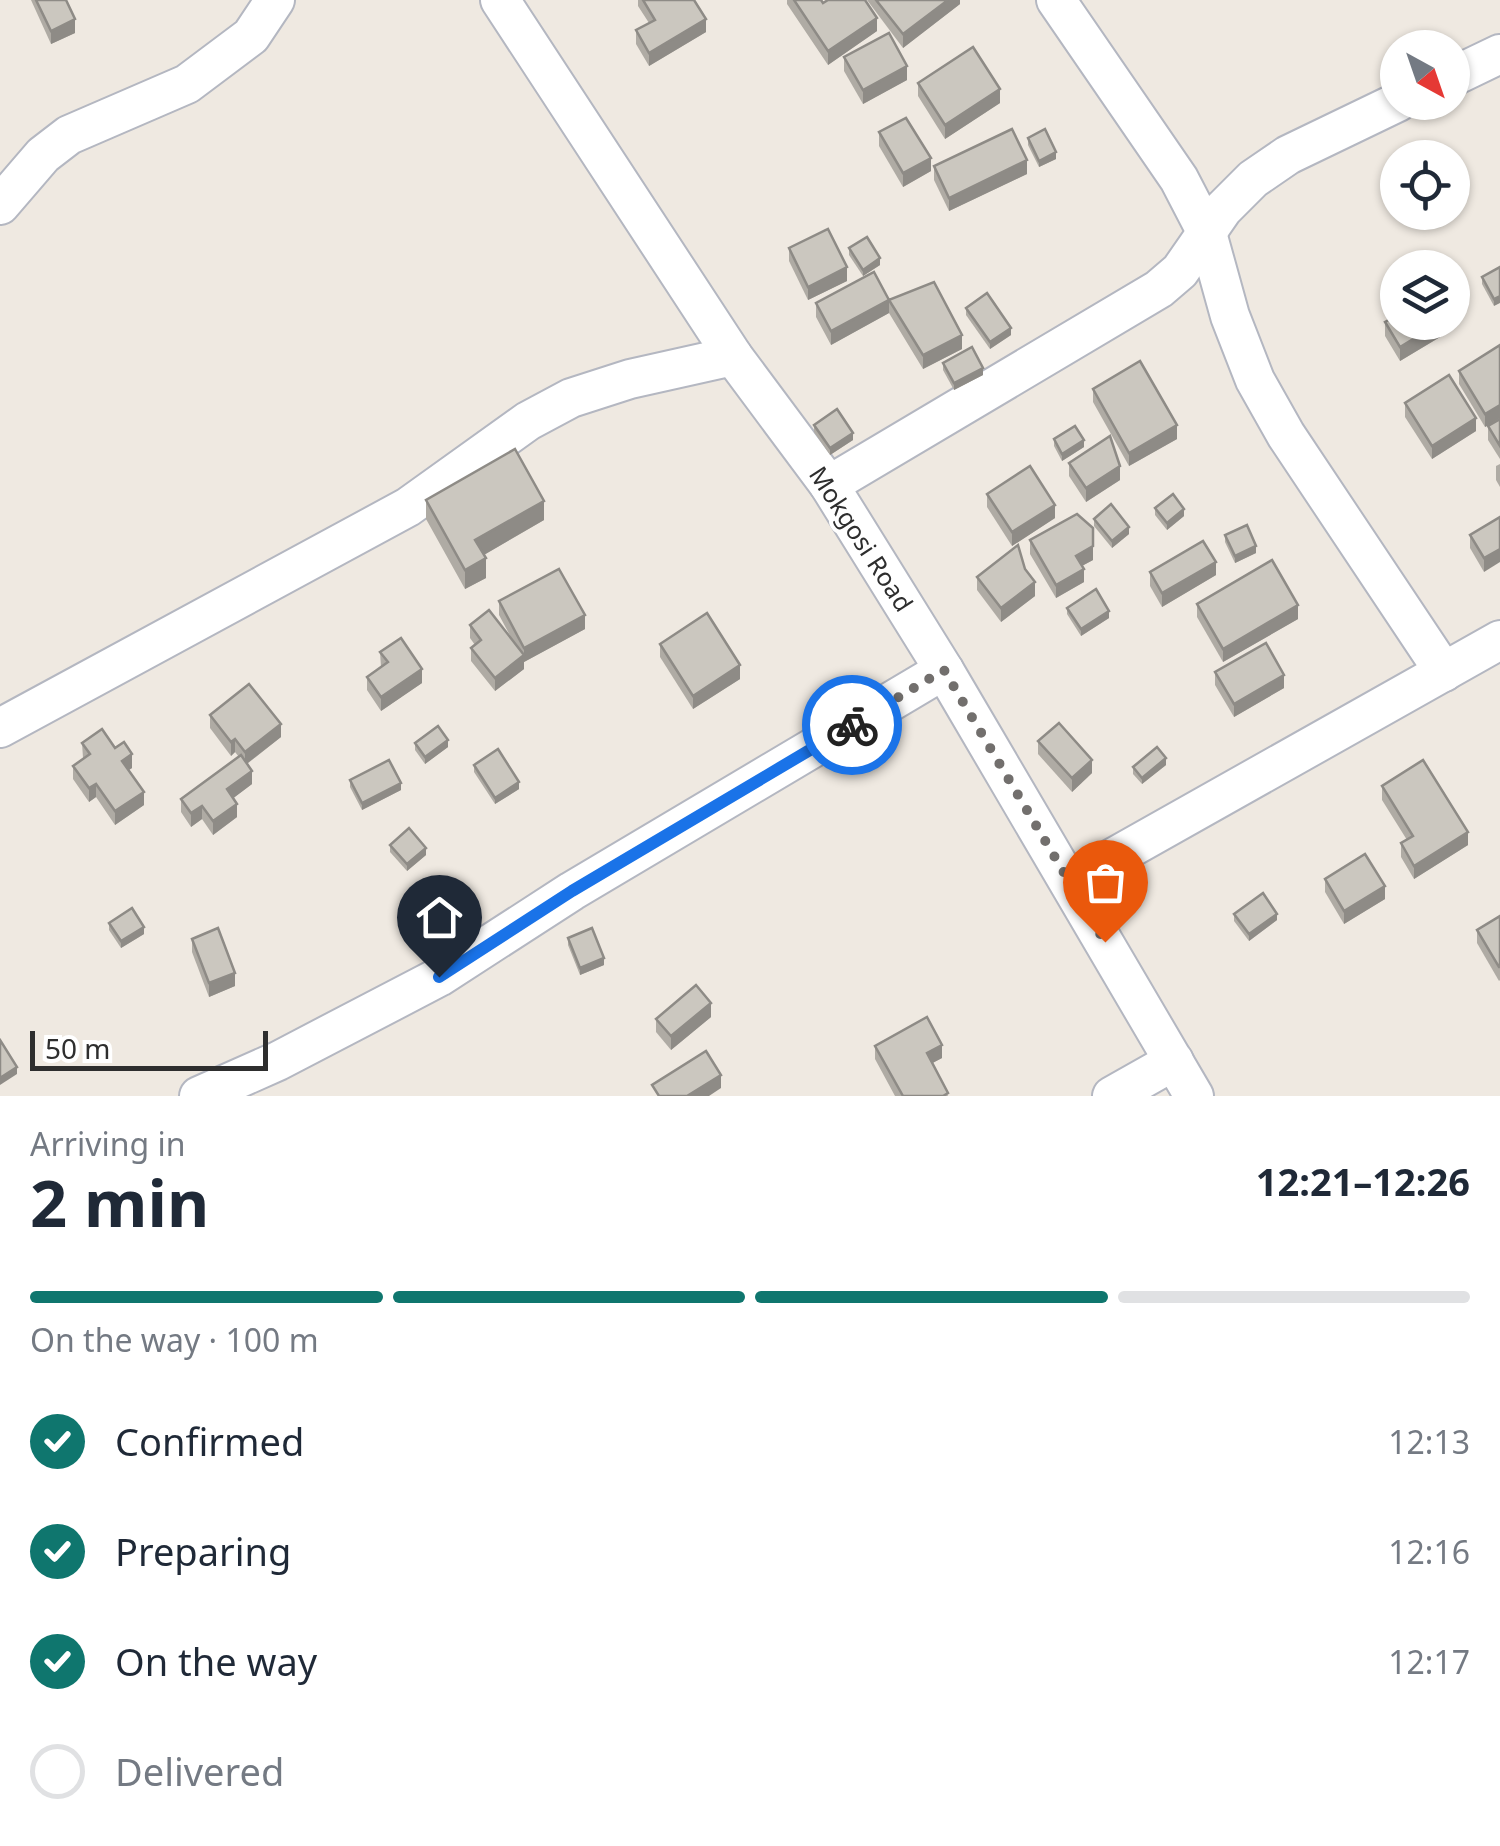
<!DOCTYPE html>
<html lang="en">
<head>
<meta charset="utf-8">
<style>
  body { margin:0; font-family:"Noto Sans",sans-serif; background:#f2f2f3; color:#1f2937; height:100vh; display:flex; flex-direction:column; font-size:38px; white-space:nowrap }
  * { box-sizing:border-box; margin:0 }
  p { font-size:32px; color:#747a83 }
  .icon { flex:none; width:55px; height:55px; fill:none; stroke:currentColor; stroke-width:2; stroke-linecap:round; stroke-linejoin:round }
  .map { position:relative; height:1096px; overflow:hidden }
  .sheet { display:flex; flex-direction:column; background:#fff; flex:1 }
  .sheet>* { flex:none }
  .needle { width:65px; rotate:140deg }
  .tools { position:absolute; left:1380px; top:30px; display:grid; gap:20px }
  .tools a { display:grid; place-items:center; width:90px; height:90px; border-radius:50%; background:#fff; box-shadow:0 2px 8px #0004; font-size:50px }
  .scale { position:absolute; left:30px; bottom:25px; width:238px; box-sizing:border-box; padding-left:10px; border:5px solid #2e2e2e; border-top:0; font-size:28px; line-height:35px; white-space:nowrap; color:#2e2e2e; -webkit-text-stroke:8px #fff; paint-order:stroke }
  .pin { position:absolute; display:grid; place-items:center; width:85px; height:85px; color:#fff; margin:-102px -42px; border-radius:50% 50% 50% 0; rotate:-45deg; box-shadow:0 0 10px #0007 }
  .pin .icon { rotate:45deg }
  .courier { position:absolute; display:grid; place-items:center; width:100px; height:100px; margin:-50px; border:8px solid #1a73e8; border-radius:50%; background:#fff; color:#222; box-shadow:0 2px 12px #0007 }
  .headline em { font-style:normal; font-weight:700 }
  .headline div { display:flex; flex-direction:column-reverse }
  .headline { display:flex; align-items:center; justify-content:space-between; height:170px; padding:0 30px }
  h1 { font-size:65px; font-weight:700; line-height:75px }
  .bar { display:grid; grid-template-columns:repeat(4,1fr); gap:15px 10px; align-content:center; height:120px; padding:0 30px }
  .bar i { height:12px; border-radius:8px; background:#e0e1e3 }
  .bar .current { background:#0f766e }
  .bar p { grid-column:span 4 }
  ol { padding:0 30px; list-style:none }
  li { display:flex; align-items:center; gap:30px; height:110px }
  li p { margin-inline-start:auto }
  li .icon { padding:10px; border-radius:50%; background:#0f766e; color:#fff; stroke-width:4 }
  li:last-child { color:#747a83 }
  li i { width:55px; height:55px; border:5px solid #e0e1e3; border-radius:50% }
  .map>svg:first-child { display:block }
</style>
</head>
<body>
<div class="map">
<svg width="1500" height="1096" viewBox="0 0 1500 1096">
  <rect width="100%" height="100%" fill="#efe9e1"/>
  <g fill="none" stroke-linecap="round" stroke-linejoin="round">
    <defs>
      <g id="street">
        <polyline points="500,0 733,356 829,485 944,670 1194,1096"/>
        <polyline points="1056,0 1179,179 1207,233 1230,316 1255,380 1286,435 1444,672"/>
        <polyline points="1452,77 1500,54"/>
        <polyline points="0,205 43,155 69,135 187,84 251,36 275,0"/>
        <polyline points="829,485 1159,289 1180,271 1223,209 1253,179 1288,155 1398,102"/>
        <polyline points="0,728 408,507 528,421 571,398 630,379 733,356"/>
        <polyline points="1070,882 1500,640"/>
        <polyline points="199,1096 278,1061 439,977 572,891 944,670"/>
        <polyline points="1112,1096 1174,1061"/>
      </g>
    </defs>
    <use href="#street" stroke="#b4b7c1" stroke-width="42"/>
    <use href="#street" stroke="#fff" stroke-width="38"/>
  </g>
  <g fill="#afaba4">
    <polygon points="31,0 66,0 75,33 51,44"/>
    <polygon points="638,0 694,0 706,32 649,66 636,44 636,30 649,23 638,6"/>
    <polygon points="787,0 821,0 823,3 877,31 828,65 787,4"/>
    <polygon points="867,0 960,0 960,4 903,48"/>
    <polygon points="844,57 907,80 863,104 844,71"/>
    <polygon points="918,83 1000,103 945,139 918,96"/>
    <polygon points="879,132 931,171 903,187 879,146"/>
    <polygon points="1028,138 1056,159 1039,167 1028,145"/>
    <polygon points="934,166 1027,174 949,211 934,180"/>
    <polygon points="789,248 847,281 808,300 789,261"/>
    <polygon points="849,248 880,265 863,276 849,255"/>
    <polygon points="1500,267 1494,306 1482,284 1482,277"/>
    <polygon points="889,300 962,349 923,369 889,313 831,345 816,317 816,303"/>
    <polygon points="966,308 1011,335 990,349 966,315"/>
    <polygon points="1385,322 1445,322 1445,334 1400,361 1385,336"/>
    <polygon points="1500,345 1500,418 1485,427 1459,384 1459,371"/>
    <polygon points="943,363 983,375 954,390 943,370"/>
    <polygon points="1093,389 1177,439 1129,466 1093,402"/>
    <polygon points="1405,403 1476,431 1432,459 1405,417"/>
    <polygon points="1500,419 1500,459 1488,440 1488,426"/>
    <polygon points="814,425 853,440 830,455 814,432"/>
    <polygon points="1054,439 1084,447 1062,461 1054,446"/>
    <polygon points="1069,463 1120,480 1086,502 1069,476"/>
    <polygon points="1500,464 1500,487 1496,480 1496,466"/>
    <polygon points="987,494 1055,518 1012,546 987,507"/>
    <polygon points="426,500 544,520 484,555 486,578 465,589 426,519"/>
    <polygon points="1155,508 1184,516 1167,530 1155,515"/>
    <polygon points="1500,517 1484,572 1470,548 1470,535"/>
    <polygon points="1094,519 1129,534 1112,548 1094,526"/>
    <polygon points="1225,535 1256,553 1235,563 1225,542"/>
    <polygon points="1030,540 1093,560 1082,566 1084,582 1056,598 1030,554"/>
    <polygon points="1025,569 1035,596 1001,622 977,590 977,577"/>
    <polygon points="1150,572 1216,575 1162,607 1150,586"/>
    <polygon points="499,601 585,629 524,662 524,661 524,669 495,691 471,661 471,648 475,645 470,638 470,625 514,643 499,615"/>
    <polygon points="1197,604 1298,619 1223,662 1197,617"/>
    <polygon points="1067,608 1109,618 1081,636 1067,614"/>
    <polygon points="660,644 740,679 693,709 660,657"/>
    <polygon points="380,652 422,683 381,711 367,690 367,677 381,667"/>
    <polygon points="1215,672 1284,688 1234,717 1215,685"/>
    <polygon points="210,715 281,737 247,764 252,784 233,798 237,817 213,835 202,819 191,827 181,812 181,799 239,757 235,752 231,756 210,728"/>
    <polygon points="1038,741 1092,773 1072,792 1038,754"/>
    <polygon points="82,743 115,748 132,768 129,770 144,805 115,825 96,797 89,802 73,779 73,766 83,758"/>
    <polygon points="415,743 448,747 425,764 415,750"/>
    <polygon points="474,765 519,789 495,804 474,772"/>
    <polygon points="1166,765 1142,784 1133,774 1133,767"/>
    <polygon points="350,780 401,790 362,810 350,787"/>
    <polygon points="1382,786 1468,845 1414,879 1401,857 1401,843 1407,840 1382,800"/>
    <polygon points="390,845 426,855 407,871 390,852"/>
    <polygon points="1325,879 1385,899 1344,924 1325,892"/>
    <polygon points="1234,914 1277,920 1249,941 1234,921"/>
    <polygon points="1500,916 1500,980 1499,981 1477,943 1477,930"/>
    <polygon points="109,923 144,934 121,948 109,930"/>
    <polygon points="568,938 604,965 580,975 568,945"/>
    <polygon points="192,939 235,986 209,997 192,952"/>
    <polygon points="711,1017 671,1050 656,1032 656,1019"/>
    <polygon points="875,1046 942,1058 932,1063 948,1096 895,1096 875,1059"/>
  </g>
  <g fill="#8e8b86">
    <polygon points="948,0 960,0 960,4 903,48 903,34"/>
    <polygon points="877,18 877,31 828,65 828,51"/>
    <polygon points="75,19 75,33 51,44 51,31"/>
    <polygon points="706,19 706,32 649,66 649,53"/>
    <polygon points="907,66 907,80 863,104 863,90"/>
    <polygon points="1000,89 1000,103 945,139 945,125"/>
    <polygon points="1056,152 1056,159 1039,167 1039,161"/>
    <polygon points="931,158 931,171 903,187 903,173"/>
    <polygon points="1027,160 1027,174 949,211 949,198"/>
    <polygon points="880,258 880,265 863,276 863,270"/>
    <polygon points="847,267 847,281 808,300 808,287"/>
    <polygon points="1500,296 1500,303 1494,306 1494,299"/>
    <polygon points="889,300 889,313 831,345 831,331"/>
    <polygon points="1441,322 1445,322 1445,334 1400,361 1400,347"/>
    <polygon points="1011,328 1011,335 990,349 990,342"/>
    <polygon points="962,335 962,349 923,369 923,355"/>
    <polygon points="983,368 983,375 954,390 954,383"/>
    <polygon points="1500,405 1500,418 1485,427 1485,414"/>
    <polygon points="1476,418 1476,431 1432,459 1432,446"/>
    <polygon points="1177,425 1177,439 1129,466 1129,453"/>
    <polygon points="853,433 853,440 830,455 830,448"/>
    <polygon points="1084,440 1084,447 1062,461 1062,454"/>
    <polygon points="1120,466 1120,480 1086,502 1086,488"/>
    <polygon points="544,501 544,520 475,560 475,540"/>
    <polygon points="1055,505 1055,518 1012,546 1012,532"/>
    <polygon points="1184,509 1184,516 1167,530 1167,523"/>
    <polygon points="1129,527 1129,534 1112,548 1112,541"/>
    <polygon points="1093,546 1093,560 1076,569 1076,556"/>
    <polygon points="1256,546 1256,553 1235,563 1235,556"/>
    <polygon points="1500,549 1500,562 1484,572 1484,558"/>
    <polygon points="486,558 486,578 465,589 465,570"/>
    <polygon points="1216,562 1216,575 1162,607 1162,593"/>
    <polygon points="1084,569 1084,582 1056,598 1056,585"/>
    <polygon points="1035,582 1035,596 1001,622 1001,608"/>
    <polygon points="1298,605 1298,619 1223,662 1223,649"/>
    <polygon points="1109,611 1109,618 1081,636 1081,629"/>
    <polygon points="585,615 585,629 524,662 524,648"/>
    <polygon points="524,655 524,669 495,691 495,678"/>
    <polygon points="740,665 740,679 693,709 693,696"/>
    <polygon points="422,669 422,683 381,711 381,697"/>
    <polygon points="1284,675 1284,688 1234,717 1234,704"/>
    <polygon points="281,724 281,737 245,765 245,752"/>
    <polygon points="235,739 235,752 231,756 231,742"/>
    <polygon points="448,740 448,747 425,764 425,757"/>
    <polygon points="132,754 132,768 122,774 122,761"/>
    <polygon points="1166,758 1166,765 1142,784 1142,778"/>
    <polygon points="1092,760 1092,773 1072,792 1072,778"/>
    <polygon points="252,771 252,784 227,803 227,789"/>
    <polygon points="519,782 519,789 495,804 495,798"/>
    <polygon points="401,783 401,790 362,810 362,803"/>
    <polygon points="96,784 96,797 89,802 89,788"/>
    <polygon points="144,792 144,805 115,825 115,811"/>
    <polygon points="237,804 237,817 213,835 213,821"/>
    <polygon points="202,806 202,819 191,827 191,813"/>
    <polygon points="1468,832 1468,845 1414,879 1414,866"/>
    <polygon points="426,848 426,855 407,871 407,864"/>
    <polygon points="1385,886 1385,899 1344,924 1344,911"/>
    <polygon points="1277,914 1277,920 1249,941 1249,934"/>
    <polygon points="144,927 144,934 121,948 121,941"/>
    <polygon points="604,958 604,965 580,975 580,968"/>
    <polygon points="235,973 235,986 209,997 209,983"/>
    <polygon points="711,1003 711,1017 671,1050 671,1036"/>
    <polygon points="942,1045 942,1058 927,1066 927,1053"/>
    <polygon points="17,1067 17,1074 0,1085 0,1078"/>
    <polygon points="721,1075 721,1088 709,1096 687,1096"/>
  </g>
  <g fill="#cbc7bf" stroke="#8e8b86" stroke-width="2.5">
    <polygon points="36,0 66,0 75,19 51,31"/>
    <polygon points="643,0 694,0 706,19 649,53 636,30 655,20"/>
    <polygon points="794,0 821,0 823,3 828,0 865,0 877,18 828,51"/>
    <polygon points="876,0 948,0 903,34"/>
    <polygon points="889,33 907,66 863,90 844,57"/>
    <polygon points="973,47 1000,89 945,125 918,83"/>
    <polygon points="906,118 931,158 903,173 879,132"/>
    <polygon points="1012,129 1027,160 949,198 934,166"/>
    <polygon points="1045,129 1056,152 1039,161 1028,138"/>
    <polygon points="828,229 847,267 808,287 789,248"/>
    <polygon points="867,237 880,258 863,270 849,248"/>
    <polygon points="1500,267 1500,296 1494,299 1482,277"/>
    <polygon points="874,272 889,300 934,282 962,335 923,355 889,300 831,331 816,303"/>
    <polygon points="987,293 1011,328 990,342 966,308"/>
    <polygon points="1398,315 1398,322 1441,322 1400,347 1385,322"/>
    <polygon points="1500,345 1500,405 1485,414 1459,371"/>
    <polygon points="972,347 983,368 954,383 943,363"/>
    <polygon points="1140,361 1177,425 1129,453 1093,389"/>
    <polygon points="1449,375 1476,418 1432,446 1405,403"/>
    <polygon points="837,409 853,433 830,448 814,425"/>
    <polygon points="1500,419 1500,446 1488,426"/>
    <polygon points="1075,426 1084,440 1062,454 1054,439"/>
    <polygon points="1110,436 1120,466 1086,488 1069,463"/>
    <polygon points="515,449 544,501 475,540 486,558 465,570 426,500"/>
    <polygon points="1030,466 1055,505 1012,532 987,494"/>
    <polygon points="1173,494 1184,509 1167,523 1155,508"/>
    <polygon points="1111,504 1129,527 1112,541 1094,519"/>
    <polygon points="1077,514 1093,528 1093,546 1076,556 1084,569 1056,585 1030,540"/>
    <polygon points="1500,517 1500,549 1484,558 1470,535"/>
    <polygon points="1247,525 1256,546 1235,556 1225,535"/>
    <polygon points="1203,541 1216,562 1162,593 1150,572"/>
    <polygon points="1018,545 1025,569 1035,582 1001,608 977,577"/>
    <polygon points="1272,560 1298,605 1223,649 1197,604"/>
    <polygon points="559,569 585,615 524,648 499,601"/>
    <polygon points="1096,589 1109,611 1081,629 1067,608"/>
    <polygon points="489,610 524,655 495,678 471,648 481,640 470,625"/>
    <polygon points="707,613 740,665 693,696 660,644"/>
    <polygon points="401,638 422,669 381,697 367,677 388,662 380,652"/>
    <polygon points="1266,643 1284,675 1234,704 1215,672"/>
    <polygon points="249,684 281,724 245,752 235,739 231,742 210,715"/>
    <polygon points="1059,723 1092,760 1072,778 1038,741"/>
    <polygon points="438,726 448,740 425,757 415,743"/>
    <polygon points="102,729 115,748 124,742 132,754 122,761 144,792 115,811 96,784 89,788 73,766 90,754 82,743"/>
    <polygon points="1157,747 1166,758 1142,778 1133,767"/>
    <polygon points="498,749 519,782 495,798 474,765"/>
    <polygon points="241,755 252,771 227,789 237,804 213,821 202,806 191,813 181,799"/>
    <polygon points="389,760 401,783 362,803 350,780"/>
    <polygon points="1423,760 1468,832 1414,866 1401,843 1413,836 1382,786"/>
    <polygon points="409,828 426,848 407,864 390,845"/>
    <polygon points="1365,854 1385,886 1344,911 1325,879"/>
    <polygon points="1263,893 1277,914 1249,934 1234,914"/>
    <polygon points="132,908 144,927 121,941 109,923"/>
    <polygon points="1500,916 1500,967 1499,967 1477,930"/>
    <polygon points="218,928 235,973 209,983 192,939"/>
    <polygon points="592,928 604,958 580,968 568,938"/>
    <polygon points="696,985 711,1003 671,1036 656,1019"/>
    <polygon points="927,1017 942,1045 927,1053 948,1093 943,1096 903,1096 875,1046"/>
    <polygon points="0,1040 17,1067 0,1078"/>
    <polygon points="706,1051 721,1075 687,1096 659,1096 652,1085"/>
  </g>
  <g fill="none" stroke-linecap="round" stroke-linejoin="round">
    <polyline stroke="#726f6d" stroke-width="10" stroke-dasharray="0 18" points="852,725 944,670 1105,942"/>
    <polyline stroke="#1a73e8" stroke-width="12" points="439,977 572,891 852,725"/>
  </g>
  <g text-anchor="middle" stroke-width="8" stroke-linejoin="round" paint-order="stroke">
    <g font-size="25" fill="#2e2e2e" stroke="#fff">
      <text transform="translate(861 539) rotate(57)" y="9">Mokgosi Road</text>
    </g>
  </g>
</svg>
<div class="tools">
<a><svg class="needle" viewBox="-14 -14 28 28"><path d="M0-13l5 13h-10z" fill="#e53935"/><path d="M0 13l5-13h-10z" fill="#747a83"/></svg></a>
<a><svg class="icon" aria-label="locate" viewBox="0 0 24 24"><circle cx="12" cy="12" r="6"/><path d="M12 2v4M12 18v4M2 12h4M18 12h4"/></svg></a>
<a><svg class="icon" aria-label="layers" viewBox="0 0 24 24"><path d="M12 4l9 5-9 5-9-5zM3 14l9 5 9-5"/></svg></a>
</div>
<div class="scale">50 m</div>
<div class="pin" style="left:1105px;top:942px;background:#ea580c"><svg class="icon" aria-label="bag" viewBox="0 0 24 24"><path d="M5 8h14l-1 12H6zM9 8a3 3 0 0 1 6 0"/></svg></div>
<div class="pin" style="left:439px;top:977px;background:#1f2937"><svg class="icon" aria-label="home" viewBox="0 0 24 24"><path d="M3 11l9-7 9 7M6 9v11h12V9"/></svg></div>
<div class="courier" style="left:852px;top:725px"><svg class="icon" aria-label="bike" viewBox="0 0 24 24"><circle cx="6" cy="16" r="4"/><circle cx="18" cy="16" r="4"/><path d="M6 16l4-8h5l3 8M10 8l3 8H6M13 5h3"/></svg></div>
</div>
<section class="sheet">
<div class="headline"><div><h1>2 min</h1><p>Arriving in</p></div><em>12:21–12:26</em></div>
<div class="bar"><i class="current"></i><i class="current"></i><i class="current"></i><i></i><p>On the way · 100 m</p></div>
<ol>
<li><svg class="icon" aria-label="check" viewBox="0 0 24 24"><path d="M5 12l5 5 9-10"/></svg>Confirmed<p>12:13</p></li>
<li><svg class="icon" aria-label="check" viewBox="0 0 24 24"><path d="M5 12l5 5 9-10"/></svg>Preparing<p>12:16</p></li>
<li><svg class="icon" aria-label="check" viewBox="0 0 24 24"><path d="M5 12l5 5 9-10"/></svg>On the way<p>12:17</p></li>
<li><i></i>Delivered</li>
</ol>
</section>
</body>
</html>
